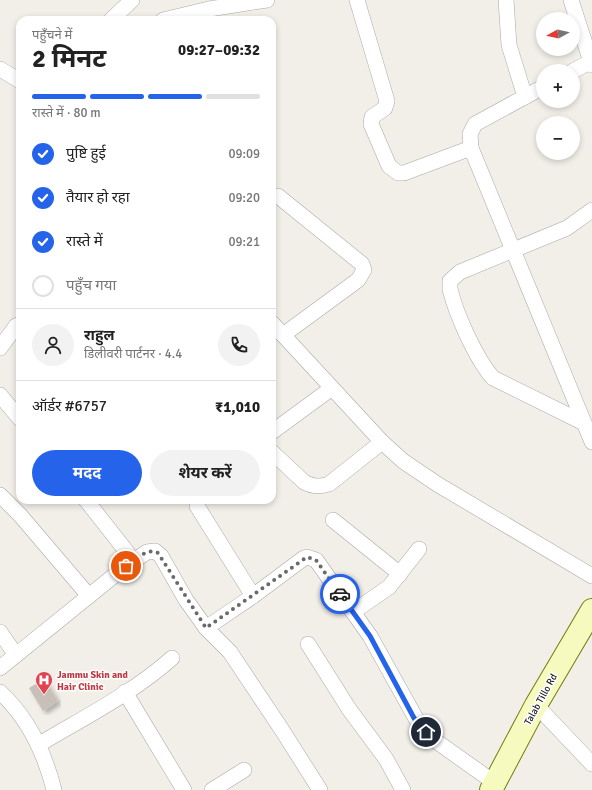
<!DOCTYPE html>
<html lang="hi">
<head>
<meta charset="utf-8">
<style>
  body { margin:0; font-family:Signika,"Noto Sans Devanagari",sans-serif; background:#f2f2f2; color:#222; height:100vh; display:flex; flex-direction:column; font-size:15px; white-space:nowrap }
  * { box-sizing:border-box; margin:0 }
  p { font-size:13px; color:#767676 }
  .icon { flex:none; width:22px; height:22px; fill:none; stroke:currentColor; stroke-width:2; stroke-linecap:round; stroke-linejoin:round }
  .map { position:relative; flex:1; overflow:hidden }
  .side { position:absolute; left:16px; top:16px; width:260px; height:488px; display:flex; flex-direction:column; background:#fff; border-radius:12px; box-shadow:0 2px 6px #0003 }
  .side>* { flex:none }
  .needle { width:26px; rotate:262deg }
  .tools { position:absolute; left:536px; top:12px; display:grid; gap:8px }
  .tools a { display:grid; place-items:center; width:44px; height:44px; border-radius:50%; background:#fff; box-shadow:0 2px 6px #0003; font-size:20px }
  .pin { position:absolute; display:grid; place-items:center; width:34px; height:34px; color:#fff; margin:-17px; border:2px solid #fff; border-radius:50%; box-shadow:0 1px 4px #0007 }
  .courier { position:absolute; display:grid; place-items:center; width:40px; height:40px; margin:-20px; border:3px solid #2563eb; border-radius:50%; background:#fff; color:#222; box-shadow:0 1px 5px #0007 }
  .head em { font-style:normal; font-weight:700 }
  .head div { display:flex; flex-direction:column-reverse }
  .head { display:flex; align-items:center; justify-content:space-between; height:68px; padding:0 16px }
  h1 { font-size:26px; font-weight:700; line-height:30px }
  .bar { display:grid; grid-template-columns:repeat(4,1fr); gap:6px 4px; align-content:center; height:48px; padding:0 16px }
  .bar i { height:5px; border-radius:3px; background:#e0e0e0 }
  .bar .current { background:#2563eb }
  .bar p { grid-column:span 4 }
  .line { display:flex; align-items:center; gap:10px; padding:0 16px; border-top:1px solid #e0e0e0 }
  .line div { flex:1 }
  .round { display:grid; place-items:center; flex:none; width:42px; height:42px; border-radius:21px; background:#f2f2f2 }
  ol { padding:0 16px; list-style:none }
  li { display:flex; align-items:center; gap:12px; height:44px }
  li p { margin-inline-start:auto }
  li .icon { padding:4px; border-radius:50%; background:#2563eb; color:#fff; stroke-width:4 }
  li:last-child { color:#767676 }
  li i { width:22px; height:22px; border:2px solid #e0e0e0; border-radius:50% }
  .cta { display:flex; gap:8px; margin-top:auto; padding:8px 16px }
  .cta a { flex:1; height:46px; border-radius:24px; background:#2563eb; color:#fff; font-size:16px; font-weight:700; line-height:46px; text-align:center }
  .cta a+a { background:#f2f2f2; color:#222 }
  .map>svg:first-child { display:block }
</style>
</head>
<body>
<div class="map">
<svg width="592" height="790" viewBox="0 0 592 790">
  <defs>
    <filter id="shadow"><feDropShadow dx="3.5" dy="3.5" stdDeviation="2" flood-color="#0004"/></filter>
  </defs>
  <rect width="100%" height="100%" fill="#f2efe9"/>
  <polygon fill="#c7bfb8" filter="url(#shadow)" points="44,679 58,701 43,711 29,688"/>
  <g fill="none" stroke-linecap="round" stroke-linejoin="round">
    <defs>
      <g id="street">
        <polyline points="357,0 387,101 385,108 372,117 371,124 389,166 398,173 404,173 471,148"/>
        <polyline points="506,0 509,45 525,97"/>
        <polyline points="571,0 592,65"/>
        <polyline points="111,20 132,0"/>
        <polyline points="163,20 209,9 267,0"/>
        <polyline points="0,69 20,81"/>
        <polyline points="573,71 590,62"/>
        <polyline points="543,87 475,124 470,134 471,148 592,442"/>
        <polyline points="278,196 362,264 364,270 358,280 283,335"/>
        <polyline points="272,323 382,442 403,461 437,484 592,576"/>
        <polyline points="0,348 16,326 20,324"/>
        <polyline points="0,395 20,419"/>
        <path d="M584,423L493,378C476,359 456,314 450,289V281L460,272L567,228L592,210"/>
        <polyline points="272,432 332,388"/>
        <path d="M272,452L304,482C313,487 320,487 329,484L382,442"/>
        <polyline points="0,495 20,515 89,596"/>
        <polyline points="86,500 134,561"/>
        <polyline points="197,506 253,596"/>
        <polyline points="333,520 400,574"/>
        <polyline points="353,612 389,587 419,549"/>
        <polyline points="206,628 253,596 304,558 307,557 316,560 370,636 419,724 433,739 495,783"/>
        <polyline points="0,632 16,655"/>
        <polyline points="308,644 349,709 386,759 403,790"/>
        <polyline points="0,668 126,566 147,552 155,551 161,556 186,600 206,628 230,652 282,730 320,790"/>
        <path d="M0,692C28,718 45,754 54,790"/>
        <polyline points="125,692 184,790"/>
        <polyline points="536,705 592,764"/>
        <path d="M38,745C83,718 133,693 172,658"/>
        <polyline points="212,790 244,770"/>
      </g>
      <polyline id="secondary" points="491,790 536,705 592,610"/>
    </defs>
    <use href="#street" stroke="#a9a9a9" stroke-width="16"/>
    <use href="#secondary" stroke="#707d05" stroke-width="24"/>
    <use href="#street" stroke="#fff" stroke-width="15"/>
    <use href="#secondary" stroke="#f7fabf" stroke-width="22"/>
  </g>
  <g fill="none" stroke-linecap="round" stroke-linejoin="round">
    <path stroke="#6b6a68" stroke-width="4" stroke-dasharray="0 7.2" d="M126,566C136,560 147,547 158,553L206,628L307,557L316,560L340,594"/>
    <polyline stroke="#2563eb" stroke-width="5" points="340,594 370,636 414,718 426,732"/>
  </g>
  <defs>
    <symbol id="hospital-pin" viewBox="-11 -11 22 30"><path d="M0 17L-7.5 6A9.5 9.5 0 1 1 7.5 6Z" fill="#e0444e" stroke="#fff"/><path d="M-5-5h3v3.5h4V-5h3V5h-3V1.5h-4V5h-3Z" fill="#fff"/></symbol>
  </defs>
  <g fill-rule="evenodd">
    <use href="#hospital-pin" x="34" y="670" width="20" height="27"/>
  </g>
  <g text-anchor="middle" stroke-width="3" stroke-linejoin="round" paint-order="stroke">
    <g font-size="10" font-weight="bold" fill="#be3a42" stroke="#fff" text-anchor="start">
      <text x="57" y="678">Jammu Skin and<tspan x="57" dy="12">Hair Clinic</tspan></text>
    </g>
    <g font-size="10" fill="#222" stroke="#fff">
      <text transform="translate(540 699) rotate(-61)" y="4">Talab Tillo Rd</text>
    </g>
  </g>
</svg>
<div class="tools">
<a><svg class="needle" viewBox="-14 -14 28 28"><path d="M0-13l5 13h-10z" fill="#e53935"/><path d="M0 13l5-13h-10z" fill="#767676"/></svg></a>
<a>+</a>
<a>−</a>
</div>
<div class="pin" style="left:126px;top:566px;background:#ea580c"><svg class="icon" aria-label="bag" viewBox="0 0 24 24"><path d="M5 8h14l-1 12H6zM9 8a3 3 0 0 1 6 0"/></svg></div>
<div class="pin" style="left:426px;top:732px;background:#1f2937"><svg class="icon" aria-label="home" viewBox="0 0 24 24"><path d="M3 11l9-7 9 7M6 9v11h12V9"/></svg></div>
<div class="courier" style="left:340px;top:594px"><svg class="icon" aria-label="car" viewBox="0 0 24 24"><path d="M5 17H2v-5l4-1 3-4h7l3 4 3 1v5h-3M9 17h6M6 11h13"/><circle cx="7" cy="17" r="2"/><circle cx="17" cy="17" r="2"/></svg></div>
<section class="side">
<div class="head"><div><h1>2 मिनट</h1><p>पहुँचने में</p></div><em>09:27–09:32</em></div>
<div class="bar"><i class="current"></i><i class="current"></i><i class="current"></i><i></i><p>रास्ते में · 80 m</p></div>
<ol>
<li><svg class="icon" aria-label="check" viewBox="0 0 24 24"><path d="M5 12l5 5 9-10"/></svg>पुष्टि हुई<p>09:09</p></li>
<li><svg class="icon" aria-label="check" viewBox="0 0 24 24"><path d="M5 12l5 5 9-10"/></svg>तैयार हो रहा<p>09:20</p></li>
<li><svg class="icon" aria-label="check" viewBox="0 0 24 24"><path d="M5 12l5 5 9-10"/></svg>रास्ते में<p>09:21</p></li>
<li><i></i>पहुँच गया</li>
</ol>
<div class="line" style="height:72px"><a class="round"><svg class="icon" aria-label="person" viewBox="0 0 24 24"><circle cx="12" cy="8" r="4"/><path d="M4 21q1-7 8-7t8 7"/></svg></a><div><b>राहुल</b><p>डिलीवरी पार्टनर · 4.4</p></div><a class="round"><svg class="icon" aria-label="phone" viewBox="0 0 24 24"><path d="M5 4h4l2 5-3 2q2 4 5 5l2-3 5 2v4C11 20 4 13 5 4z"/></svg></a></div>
<div class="line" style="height:52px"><div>ऑर्डर #6757</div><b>₹1,010</b></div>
<div class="cta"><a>मदद</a><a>शेयर करें</a></div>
</section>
</div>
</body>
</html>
